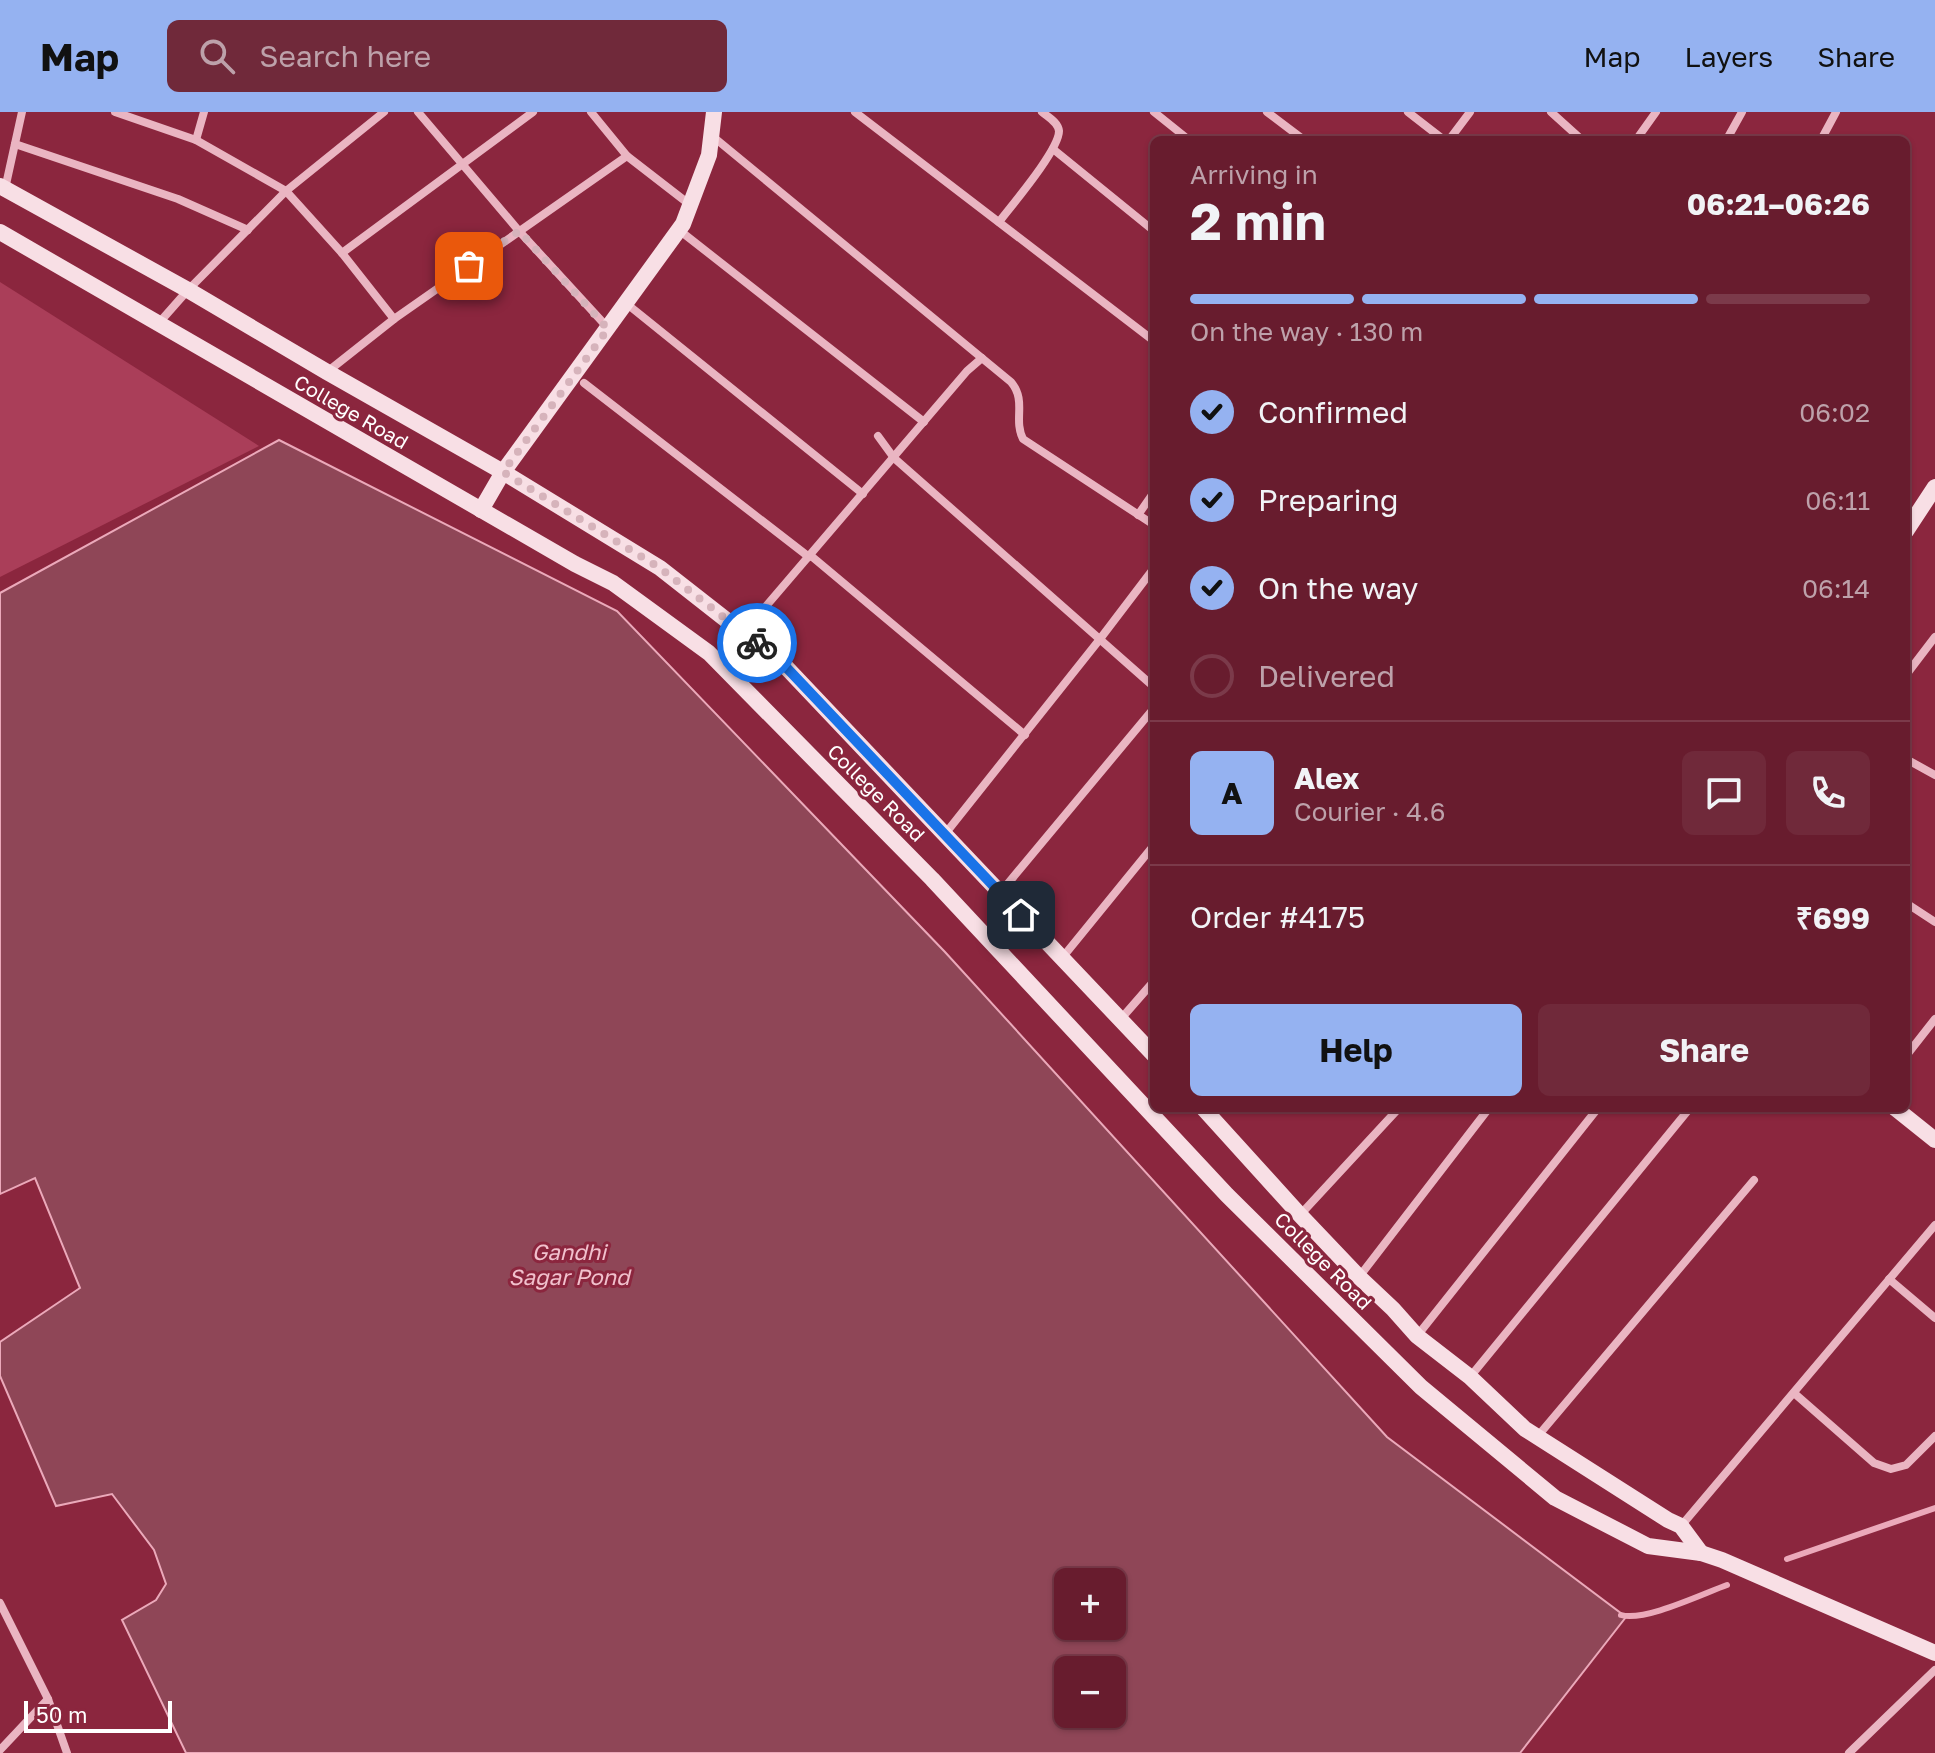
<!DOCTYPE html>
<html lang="en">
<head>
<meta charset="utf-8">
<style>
  body { margin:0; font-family:"Golos Text",sans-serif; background:#70293a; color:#f1f3f6; height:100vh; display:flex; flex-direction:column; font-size:30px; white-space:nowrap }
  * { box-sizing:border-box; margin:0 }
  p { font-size:26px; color:#bda1aa }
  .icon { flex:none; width:44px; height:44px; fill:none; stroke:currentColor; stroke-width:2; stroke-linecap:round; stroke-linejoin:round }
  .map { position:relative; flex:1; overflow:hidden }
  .drawer { position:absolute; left:1150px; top:24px; width:760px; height:976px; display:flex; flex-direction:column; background:#681c2e; border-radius:12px; box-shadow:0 2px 6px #0004,0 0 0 2px #7b3a4a }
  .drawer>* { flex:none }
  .fabs { position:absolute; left:1054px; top:1456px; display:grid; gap:16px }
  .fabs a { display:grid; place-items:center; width:72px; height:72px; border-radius:12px; background:#681c2e; box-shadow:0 2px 6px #0004,0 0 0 2px #7b3a4a; font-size:40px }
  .scale { position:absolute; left:24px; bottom:20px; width:148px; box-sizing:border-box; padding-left:8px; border:4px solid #fff; border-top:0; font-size:22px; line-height:28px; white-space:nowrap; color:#fff; -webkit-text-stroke:6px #8b263e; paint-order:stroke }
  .pin { position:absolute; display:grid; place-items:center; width:68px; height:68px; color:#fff; margin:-34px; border-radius:16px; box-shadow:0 4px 12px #0006 }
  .courier { position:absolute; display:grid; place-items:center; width:80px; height:80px; margin:-40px; border:6px solid #1a73e8; border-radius:50%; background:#fff; color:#222; box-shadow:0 2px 10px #0007 }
  .head em { font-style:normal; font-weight:700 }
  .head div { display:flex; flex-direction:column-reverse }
  .head { display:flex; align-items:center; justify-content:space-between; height:136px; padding:0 40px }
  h1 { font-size:52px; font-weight:700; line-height:60px }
  .bar { display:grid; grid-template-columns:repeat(4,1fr); gap:12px 8px; align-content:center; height:96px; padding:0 40px }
  .bar i { height:10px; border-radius:6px; background:#7b3a4a }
  .bar .on { background:#95b2f1 }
  .bar p { grid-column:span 4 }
  .line { display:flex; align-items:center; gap:20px; padding:0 40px; border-top:2px solid #7b3a4a }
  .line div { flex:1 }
  .round { display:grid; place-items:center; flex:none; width:84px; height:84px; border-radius:12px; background:#70293a }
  ol { padding:0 40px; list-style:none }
  li { display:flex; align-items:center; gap:24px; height:88px }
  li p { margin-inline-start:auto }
  li .icon { padding:8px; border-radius:50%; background:#95b2f1; color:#111; stroke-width:4 }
  li:last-child { color:#bda1aa }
  li i { width:44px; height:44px; border:4px solid #7b3a4a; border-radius:50% }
  .button { display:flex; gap:16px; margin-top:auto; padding:16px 40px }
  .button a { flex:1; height:92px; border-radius:12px; background:#95b2f1; color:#111; font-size:32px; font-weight:700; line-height:92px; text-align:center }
  .button a+a { background:#70293a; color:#f1f3f6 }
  header { display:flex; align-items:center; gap:48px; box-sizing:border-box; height:112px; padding:0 40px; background:#95b2f1; color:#111 }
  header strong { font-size:38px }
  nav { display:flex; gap:44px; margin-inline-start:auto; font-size:28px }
  .search { width:560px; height:72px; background:#70293a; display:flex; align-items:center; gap:20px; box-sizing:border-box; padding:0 28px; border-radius:12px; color:#bda1aa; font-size:30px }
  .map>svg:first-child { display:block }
</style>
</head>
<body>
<header>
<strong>Map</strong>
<div class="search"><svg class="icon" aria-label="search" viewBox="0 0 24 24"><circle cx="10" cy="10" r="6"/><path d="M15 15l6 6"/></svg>Search here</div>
<nav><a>Map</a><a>Layers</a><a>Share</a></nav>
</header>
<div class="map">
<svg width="1935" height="1641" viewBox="0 0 1935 1641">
  <rect width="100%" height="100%" fill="#8b263e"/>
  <polygon fill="#aa3e59" points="0,170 259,334 0,465"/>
  <path fill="#8f4657" stroke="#eba9ba" stroke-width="2" fill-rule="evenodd" d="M279,328L617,499L945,840L1387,1325L1626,1505L1520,1641H186L122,1508L156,1488L166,1472L154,1438L112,1382L56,1394L0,1264V1230L80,1176L35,1066L0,1082V481ZM1068,1470H1112V1514H1068ZM1068,1558H1112V1602H1068Z"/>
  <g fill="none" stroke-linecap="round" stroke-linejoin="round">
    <g stroke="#eba9ba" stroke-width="6">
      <polyline points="1787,1447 1935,1396"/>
      <path d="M1621,1503C1644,1510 1702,1482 1727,1473"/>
    </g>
    <g stroke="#eab5c2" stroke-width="8">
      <polyline points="115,0 196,28 286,79 342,141 394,207"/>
      <polyline points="418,0 519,119 608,216"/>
      <polyline points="591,0 627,44 689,92"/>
      <polyline points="855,0 1154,229"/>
      <polyline points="1154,0 1189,28"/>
      <polyline points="1267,0 1304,28"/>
      <polyline points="1408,0 1444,28"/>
      <polyline points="1551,0 1582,28"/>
      <path d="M711,23L1011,270C1027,289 1013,307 1023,327L1154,413"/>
      <polyline points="196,28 204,0"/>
      <polyline points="1449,28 1470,0"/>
      <polyline points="1636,28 1656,0"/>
      <polyline points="1728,28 1727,27 1742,0"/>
      <polyline points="1821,28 1836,0"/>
      <polyline points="15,32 178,87 248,118"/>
      <polyline points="1053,37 1154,119"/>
      <polyline points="5,77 22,0"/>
      <path d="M999,110C1012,93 1059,38 1059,19C1058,10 1048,5 1042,0"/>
      <polyline points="679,118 924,310"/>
      <polyline points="342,141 533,0"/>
      <polyline points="627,192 863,382"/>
      <polyline points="158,212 188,178 286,79 384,0"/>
      <polyline points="327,260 394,207 627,44"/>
      <polyline points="584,271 809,445 810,443 1025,623"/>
      <polyline points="878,324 894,346 1154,575"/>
      <polyline points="1138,403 1154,380"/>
      <polyline points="744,520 967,259 982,246"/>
      <polyline points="1906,563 1935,525"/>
      <polyline points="1906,647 1935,663"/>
      <polyline points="945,722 1100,527 1154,456"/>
      <polyline points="1000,781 1154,596"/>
      <polyline points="1906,791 1935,810"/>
      <polyline points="1062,846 1154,733"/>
      <polyline points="1120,908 1154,869"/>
      <polyline points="1906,944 1935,907"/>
      <polyline points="1300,1103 1399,996"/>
      <polyline points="1359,1165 1489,996"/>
      <polyline points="1889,1167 1935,1206"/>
      <polyline points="1417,1224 1598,996"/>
      <polyline points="1470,1265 1690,996"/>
      <polyline points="1794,1281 1874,1351 1891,1357 1906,1353 1935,1324"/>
      <polyline points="1537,1325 1754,1068"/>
      <polyline points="1681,1414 1935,1113"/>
      <polyline points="0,1491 48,1587 67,1641"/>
      <polyline points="0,1638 48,1587"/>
      <polyline points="1849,1641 1935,1558"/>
    </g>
    <g stroke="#f8dfe5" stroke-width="16">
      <polyline points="0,74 188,178 327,260 503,360 660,456 785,554 1154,943"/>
      <polyline points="0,120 575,452 613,471 709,541 932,767 1227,1083 1421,1275 1555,1386 1648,1434 1701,1441 1722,1448 1935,1541"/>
      <polyline points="481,398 503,360 683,112 709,43 714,0"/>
      <polyline points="1906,419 1935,375"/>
      <polyline points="1203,996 1300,1103 1359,1165 1393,1197 1417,1224 1470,1265 1525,1317 1668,1408 1681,1414 1701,1441"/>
      <polyline points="1895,996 1935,1028"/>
    </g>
  </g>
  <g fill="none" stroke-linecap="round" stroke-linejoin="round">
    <polyline stroke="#d6b3bb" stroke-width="8" stroke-dasharray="0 14.4" points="469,154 519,119 608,217 503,360 660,456 757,531"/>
    <polyline stroke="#1a73e8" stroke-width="10" points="757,531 785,554 1021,803"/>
  </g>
  <g text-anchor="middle" stroke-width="6" stroke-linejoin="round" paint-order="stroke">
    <g font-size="20" fill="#fff" stroke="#8b263e">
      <text transform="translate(351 300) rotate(30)" y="7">College Road</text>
      <text transform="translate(876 681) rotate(45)" y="7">College Road</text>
      <text transform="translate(1323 1149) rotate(45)" y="7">College Road</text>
    </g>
    <g font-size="22" font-style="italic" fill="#f1c1cd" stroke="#8b263e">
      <text x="569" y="1148">Gandhi<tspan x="569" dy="25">Sagar Pond</tspan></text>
    </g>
  </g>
</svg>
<div class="fabs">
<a>+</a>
<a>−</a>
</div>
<div class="scale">50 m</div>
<div class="pin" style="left:469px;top:154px;background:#ea580c"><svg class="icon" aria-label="bag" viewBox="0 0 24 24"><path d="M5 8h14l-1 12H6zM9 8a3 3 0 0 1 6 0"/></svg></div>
<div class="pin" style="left:1021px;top:803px;background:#1f2937"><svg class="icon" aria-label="home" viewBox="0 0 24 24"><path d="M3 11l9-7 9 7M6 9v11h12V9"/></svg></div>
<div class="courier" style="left:757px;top:531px"><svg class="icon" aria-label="bike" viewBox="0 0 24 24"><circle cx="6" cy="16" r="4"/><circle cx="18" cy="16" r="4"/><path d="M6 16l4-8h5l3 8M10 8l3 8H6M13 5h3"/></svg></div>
<section class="drawer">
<div class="head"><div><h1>2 min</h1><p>Arriving in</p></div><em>06:21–06:26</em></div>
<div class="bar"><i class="on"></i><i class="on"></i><i class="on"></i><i></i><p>On the way · 130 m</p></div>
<ol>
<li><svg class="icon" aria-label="check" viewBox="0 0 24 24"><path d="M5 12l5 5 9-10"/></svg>Confirmed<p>06:02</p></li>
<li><svg class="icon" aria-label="check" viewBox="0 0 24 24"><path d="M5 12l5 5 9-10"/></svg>Preparing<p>06:11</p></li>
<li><svg class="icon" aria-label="check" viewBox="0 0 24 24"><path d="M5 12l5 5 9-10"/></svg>On the way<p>06:14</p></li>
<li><i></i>Delivered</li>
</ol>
<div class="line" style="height:144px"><b class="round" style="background:#95b2f1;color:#111">A</b><div><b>Alex</b><p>Courier · 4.6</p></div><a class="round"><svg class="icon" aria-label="chat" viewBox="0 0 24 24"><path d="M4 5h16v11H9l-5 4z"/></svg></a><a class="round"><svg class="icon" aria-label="phone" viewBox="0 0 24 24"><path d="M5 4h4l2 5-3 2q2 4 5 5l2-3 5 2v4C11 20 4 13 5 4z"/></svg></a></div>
<div class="line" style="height:104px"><div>Order #4175</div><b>₹699</b></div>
<div class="button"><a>Help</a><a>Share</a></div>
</section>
</div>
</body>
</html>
